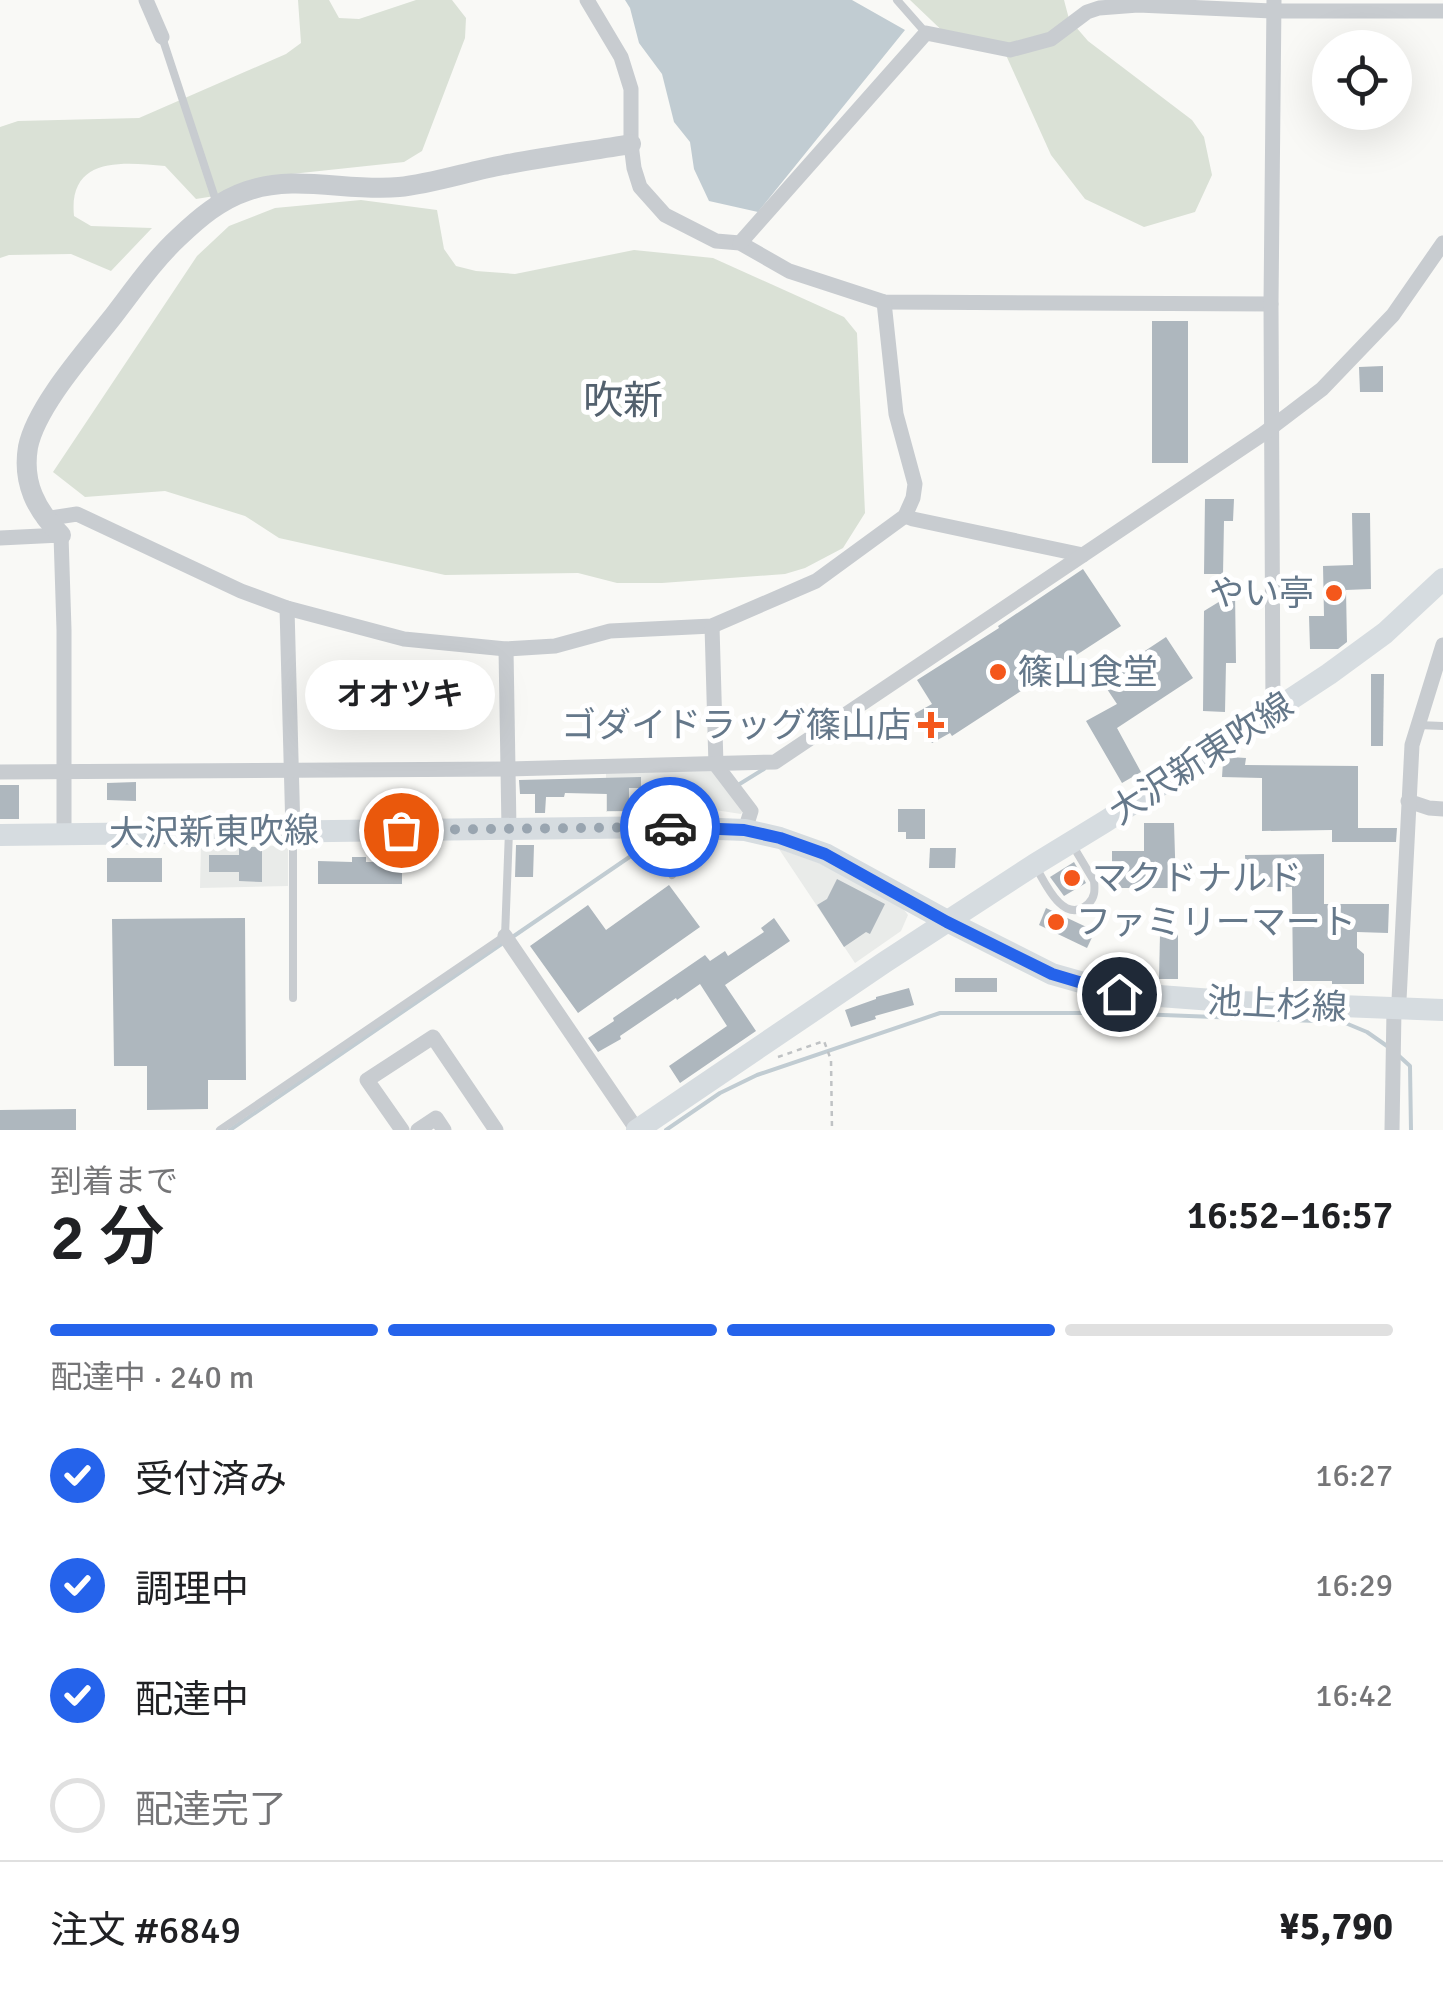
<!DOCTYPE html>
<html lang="ja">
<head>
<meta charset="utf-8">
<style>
  body { margin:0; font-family:Signika,"Noto Sans JP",sans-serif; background:#f2f2f2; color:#202124; height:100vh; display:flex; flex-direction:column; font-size:38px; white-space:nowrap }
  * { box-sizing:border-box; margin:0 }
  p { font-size:32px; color:#757577 }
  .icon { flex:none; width:55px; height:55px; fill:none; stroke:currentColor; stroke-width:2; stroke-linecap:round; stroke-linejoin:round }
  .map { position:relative; height:1130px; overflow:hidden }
  .sheet { display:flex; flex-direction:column; background:#fff; flex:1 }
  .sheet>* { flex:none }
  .tools { position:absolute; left:1312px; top:30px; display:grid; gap:20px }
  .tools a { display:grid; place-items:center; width:100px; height:100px; border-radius:50%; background:#fff; box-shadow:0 10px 40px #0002; font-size:50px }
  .pin { position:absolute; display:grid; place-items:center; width:85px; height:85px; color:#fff; margin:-42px; border:5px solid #fff; border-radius:50%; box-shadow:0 2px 10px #0007 }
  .courier { position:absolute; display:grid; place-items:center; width:100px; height:100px; margin:-50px; border:8px solid #2563eb; border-radius:50%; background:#fff; color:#222; box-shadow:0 2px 12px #0007 }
  .bubble { position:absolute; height:70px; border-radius:35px; background:#fff; box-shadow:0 10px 40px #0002; font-size:32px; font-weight:600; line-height:70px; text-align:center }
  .head em { font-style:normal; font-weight:600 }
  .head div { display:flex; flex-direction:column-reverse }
  .head { display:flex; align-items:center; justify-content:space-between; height:170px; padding:0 50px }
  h1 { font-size:65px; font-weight:600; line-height:75px }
  .bar { display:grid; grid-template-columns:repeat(4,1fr); gap:15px 10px; align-content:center; height:120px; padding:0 50px }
  .bar i { height:12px; border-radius:8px; background:#e0e0e0 }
  .bar .current { background:#2563eb }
  .bar p { grid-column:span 4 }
  .line { display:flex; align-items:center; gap:25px; padding:0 50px; border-top:2px solid #e0e0e0 }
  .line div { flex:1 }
  ol { padding:0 50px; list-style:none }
  li { display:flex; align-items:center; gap:30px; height:110px }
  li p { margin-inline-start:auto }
  li .icon { padding:10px; border-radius:50%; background:#2563eb; color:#fff; stroke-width:4 }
  li:last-child { color:#757577 }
  li i { width:55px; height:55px; border:5px solid #e0e0e0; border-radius:50% }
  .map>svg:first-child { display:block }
</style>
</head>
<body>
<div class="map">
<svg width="1443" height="1130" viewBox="0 0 1443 1130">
  <rect width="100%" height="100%" fill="#f9f9f6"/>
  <g fill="#e9ebe9">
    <polygon points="714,771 743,811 741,814 715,810 606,812 606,772"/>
    <polygon points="201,845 288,846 288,886 200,888"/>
    <polygon points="779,849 819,863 902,907 908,915 901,931 855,963"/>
  </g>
  <g fill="#dae1d6">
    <path d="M298,0H329L339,18L359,19L416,0H452L466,18L465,38L422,151L404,162L282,175L246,191L196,199L165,166C123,162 68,156 74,216L91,226L152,228L111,271L71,254L9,255L0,258V127L18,121L139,118L286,54L301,43Z"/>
    <polygon points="910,0 1064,0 1069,19 1088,41 1192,120 1204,137 1212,175 1195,212 1144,227 1085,199 1051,155 1001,44 952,40"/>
    <polygon points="361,200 437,210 444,249 456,266 476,271 515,274 634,250 713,258 844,317 857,333 865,513 843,548 805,568 785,574 662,583 617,583 578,573 445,575 279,538 245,516 165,491 85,497 53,472 197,256 229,226 275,208"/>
  </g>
  <polygon fill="#c1ccd2" points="625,0 852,0 905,30 758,212 709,201 694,169 690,142 674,122 662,74 639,43 630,8"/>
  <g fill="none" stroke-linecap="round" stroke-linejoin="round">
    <g stroke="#c1ccd2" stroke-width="4">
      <polyline points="738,785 764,769"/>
      <polyline points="511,938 647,845"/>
      <polyline points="1398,1055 1410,1066 1411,1130"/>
      <polyline points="230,1130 503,943"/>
      <polyline points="666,1130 720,1093 757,1075 940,1013 1112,1013 1343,1022 1367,1032 1387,1046"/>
    </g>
  </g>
  <g fill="#aeb7be">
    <rect x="1152" y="321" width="36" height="142"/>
    <polygon points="1383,366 1383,392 1360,392 1359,367"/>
    <polygon points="1205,499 1234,499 1233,521 1224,521 1223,574 1204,574"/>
    <polygon points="1352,513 1370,513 1371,589 1346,590 1347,642 1338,649 1310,649 1309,616 1324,616 1323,566 1353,565"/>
    <polygon points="1083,569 1121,626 952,736 950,733 932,743 914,714 932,704 917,680 999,628 998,626"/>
    <polygon points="1235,592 1236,663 1226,663 1225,712 1203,711 1204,611"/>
    <polygon points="1166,637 1193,678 1117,728 1141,772 1122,783 1086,721 1117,704 1101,680"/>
    <polygon points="1371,674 1384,674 1383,746 1371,746"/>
    <polygon points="1230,757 1246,758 1245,765 1358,766 1358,828 1397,828 1396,842 1332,842 1332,830 1262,831 1262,778 1222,777 1223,762"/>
    <polygon points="641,777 641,788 629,788 629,811 607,811 607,794 565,793 564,797 546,797 545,813 535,813 535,794 520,794 519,780"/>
    <polygon points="136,782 136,801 107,800 107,783"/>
    <rect x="0" y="785" width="19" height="34"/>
    <polygon points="898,809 925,809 925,839 906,839 906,832 898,832"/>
    <polygon points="1144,823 1174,823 1176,888 1112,888 1112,851 1144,851"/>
    <polygon points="516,845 534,845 533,877 515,877"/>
    <polygon points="239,847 262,847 262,882 239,881 239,872 209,872 209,855 239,855"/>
    <polygon points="930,848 956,848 955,868 929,868"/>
    <polygon points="1324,854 1324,904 1389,904 1388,933 1357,932 1357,948 1364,954 1364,984 1332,984 1332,981 1293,981 1292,887 1246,887 1245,855"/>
    <polygon points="352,857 366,857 366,862 402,862 402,884 318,884 318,861 352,862"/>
    <rect x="107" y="858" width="55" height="24"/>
    <polygon points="1074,862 1086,883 1064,896 1050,877"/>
    <polygon points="837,879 885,904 870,934 866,932 844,947 817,905 827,899"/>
    <polygon points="669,885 700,927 578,1013 530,946 588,905 606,930"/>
    <polygon points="1046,908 1095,931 1087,948 1039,925"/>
    <polygon points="245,918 246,1080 208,1080 208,1109 147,1110 147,1066 114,1066 112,919"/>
    <polygon points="774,918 790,941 725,985 756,1031 680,1083 669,1066 727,1026 700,984 677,1000 676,998 620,1036 621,1039 598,1052 588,1038 614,1021 613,1018 705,955 710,961 725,951 728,956 764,932 761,928"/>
    <polygon points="1160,934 1178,934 1178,979 1159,979"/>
    <rect x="955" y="978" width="42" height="14"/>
    <polygon points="909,988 914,1005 875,1016 876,1019 851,1027 845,1010 876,999 876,997"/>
    <polygon points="76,1109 76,1130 0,1130 0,1110"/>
  </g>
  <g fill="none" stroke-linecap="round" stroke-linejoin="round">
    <polyline stroke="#bfc2c4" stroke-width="2.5" stroke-dasharray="5 5" stroke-linecap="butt" points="778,1057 824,1041 831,1060 832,1130"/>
    <g stroke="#c8ccd0" stroke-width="8">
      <polyline points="897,0 926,33"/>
      <polyline points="162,37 217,204"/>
      <polyline points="1418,725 1443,726"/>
      <polyline points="666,832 663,854 672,875"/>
      <polyline points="293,837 293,998"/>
      <path d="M1036,867C1045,883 1064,926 1088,904C1095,898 1095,890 1094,881L1073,846"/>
      <polyline points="220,1130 505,936 509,831"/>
    </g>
    <g stroke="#c8ccd0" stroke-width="15">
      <polyline points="146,0 162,37"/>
      <polyline points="587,0 621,57 631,89 631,144 634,168 640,187 665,215 716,241 740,243 789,271 884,302 1271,304"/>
      <polyline points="740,243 926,33 1010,50 1051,39 1087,12 1099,8 1138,5 1274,11 1443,11"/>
      <polyline points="905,516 913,519 1083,555"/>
      <polyline points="44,519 77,514 241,591 287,608 404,639 506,649 555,646 610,631 712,626 816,581 905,516 913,498 915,484 896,414 884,302"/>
      <polyline points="0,538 61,535 64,630 64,834"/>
      <polyline points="287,608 293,832"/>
      <polyline points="712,626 716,765 751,811 745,830"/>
      <polyline points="506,649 509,829"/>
      <polyline points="1273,712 1271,304 1274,0"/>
      <polyline points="0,772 507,769 775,762 1263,434 1322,389 1393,315 1443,243"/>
      <polyline points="1408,801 1429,808 1443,809"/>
      <polyline points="505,936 637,1130"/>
      <polyline points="402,1130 367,1080 433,1037 496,1130"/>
      <polyline points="418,1130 436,1118 444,1130"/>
      <polyline points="1392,1130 1394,1010 1399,1000 1412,745 1443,645"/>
    </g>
    <path stroke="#c8ccd0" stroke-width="20" d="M61,535C36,510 22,483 28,447C36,407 85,352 111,319C132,292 153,261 179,237C199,218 220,200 247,191C295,174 349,192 399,187C431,184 470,171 503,165C546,157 589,151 631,144"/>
    <g stroke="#d6dce0" stroke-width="22">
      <polyline points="0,835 666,827 745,830 780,838 825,854 947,921 1052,974 1119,993 1240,1002 1443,1010"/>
      <polyline points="637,1130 885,962 1034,865 1106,821 1329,674 1385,633 1443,579"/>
    </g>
  </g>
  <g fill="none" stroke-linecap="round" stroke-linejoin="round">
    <polyline stroke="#99a5b0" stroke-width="10" stroke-dasharray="0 18" points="401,830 670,827"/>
    <polyline stroke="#2563eb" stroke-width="12" points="670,827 744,830 780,838 825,854 947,922 1052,974 1119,994"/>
  </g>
  <g fill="#f4571b" stroke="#fff" stroke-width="4">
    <circle cx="1334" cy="593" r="10"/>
    <circle cx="998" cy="672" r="10"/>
    <path d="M926 710h10v10h10v10h-10v10h-10v-10h-10v-10h10z"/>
    <circle cx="1072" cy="878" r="10"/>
    <circle cx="1056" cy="922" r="10"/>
  </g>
  <g text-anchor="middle" stroke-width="10" stroke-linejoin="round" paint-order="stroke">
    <g font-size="35" fill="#65788a" stroke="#fff" text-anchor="start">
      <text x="1314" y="605" text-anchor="end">やい亭</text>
      <text x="1018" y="684">篠山食堂</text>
      <text x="911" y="737" text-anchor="end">ゴダイドラッグ篠山店</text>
      <text x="1092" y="890">マクドナルド</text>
      <text x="1076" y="934">ファミリーマート</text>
    </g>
    <g font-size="35" fill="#65788a" stroke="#fff">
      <text transform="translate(1201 758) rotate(-33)" y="12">大沢新東吹線</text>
      <text transform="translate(214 832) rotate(-1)" y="12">大沢新東吹線</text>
      <text transform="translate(1277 1004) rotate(3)" y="12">池上杉線</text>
    </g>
    <g font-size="40" fill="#53616e" stroke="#fff">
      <text x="623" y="414">吹新</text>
    </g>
  </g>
</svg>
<div class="tools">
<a><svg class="icon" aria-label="locate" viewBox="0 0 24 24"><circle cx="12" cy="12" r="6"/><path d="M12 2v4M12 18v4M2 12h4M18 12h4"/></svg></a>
</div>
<div class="pin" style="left:401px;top:830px;background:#ea580c"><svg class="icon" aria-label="bag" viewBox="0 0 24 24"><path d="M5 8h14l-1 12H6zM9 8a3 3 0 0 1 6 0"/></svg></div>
<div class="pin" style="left:1119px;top:994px;background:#1f2937"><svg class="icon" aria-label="home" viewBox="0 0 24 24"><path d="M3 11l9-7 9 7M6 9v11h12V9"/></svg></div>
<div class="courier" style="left:670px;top:827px"><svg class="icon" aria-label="car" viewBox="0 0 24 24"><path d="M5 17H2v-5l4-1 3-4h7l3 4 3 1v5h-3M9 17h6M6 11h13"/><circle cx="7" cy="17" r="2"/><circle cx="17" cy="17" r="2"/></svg></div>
<div class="bubble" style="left:305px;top:660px;width:190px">オオツキ</div>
</div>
<section class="sheet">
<div class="head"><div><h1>2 分</h1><p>到着まで</p></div><em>16:52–16:57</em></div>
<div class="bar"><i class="current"></i><i class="current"></i><i class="current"></i><i></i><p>配達中 · 240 m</p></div>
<ol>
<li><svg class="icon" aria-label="check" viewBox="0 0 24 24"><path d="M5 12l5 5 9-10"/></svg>受付済み<p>16:27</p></li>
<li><svg class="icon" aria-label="check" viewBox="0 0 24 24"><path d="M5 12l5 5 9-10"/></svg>調理中<p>16:29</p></li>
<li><svg class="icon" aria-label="check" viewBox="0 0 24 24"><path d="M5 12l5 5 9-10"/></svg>配達中<p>16:42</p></li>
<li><i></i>配達完了</li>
</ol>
<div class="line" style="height:130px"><div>注文 #6849</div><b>¥5,790</b></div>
</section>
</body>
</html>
